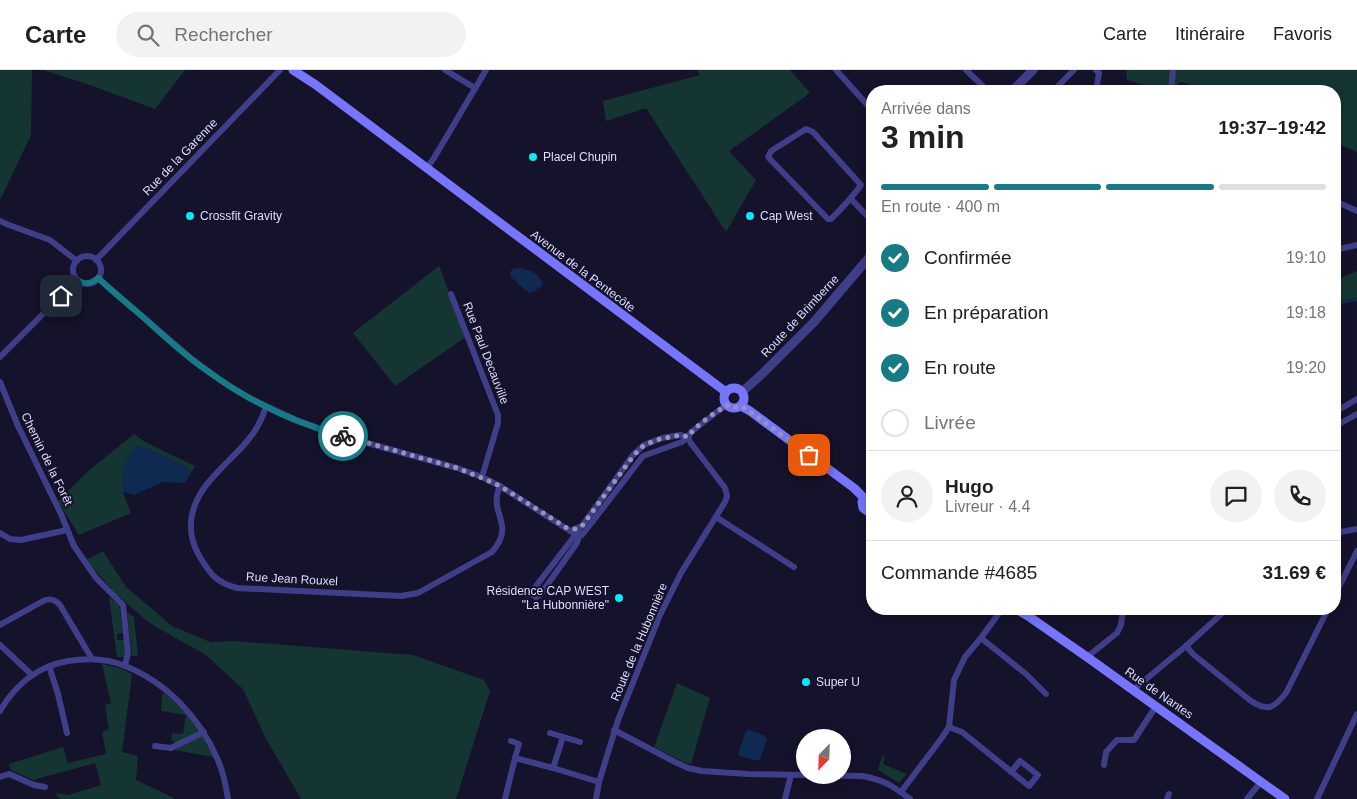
<!DOCTYPE html>
<html lang="fr">
<head>
<meta charset="utf-8">
<style>
  body { margin:0; font-family:Helvetica,sans-serif; background:#f2f2f2; color:#202124; height:100vh; display:flex; flex-direction:column; font-size:19px; white-space:nowrap }
  * { box-sizing:border-box; margin:0 }
  p { font-size:16px; color:#757577 }
  .icon { flex:none; width:28px; height:28px; fill:none; stroke:currentColor; stroke-width:2; stroke-linecap:round; stroke-linejoin:round }
  .map { position:relative; flex:1; overflow:hidden }
  .sheet { position:absolute; left:866px; top:15px; width:475px; height:530px; display:flex; flex-direction:column; background:#fff; border-radius:20px; box-shadow:0 2px 12px #0003 }
  .sheet>* { flex:none }
  .needle { width:32px; rotate:203deg }
  .tools { position:absolute; left:796px; top:659px; display:grid; gap:10px }
  .tools a { display:grid; place-items:center; width:55px; height:55px; border-radius:50%; background:#fff; box-shadow:0 2px 12px #0003; font-size:25px }
  .pin { position:absolute; display:grid; place-items:center; width:42px; height:42px; color:#fff; margin:-21px; border-radius:10px; box-shadow:0 2px 8px #0006 }
  .courier { position:absolute; display:grid; place-items:center; width:50px; height:50px; margin:-25px; border:4px solid #177a84; border-radius:50%; background:#fff; color:#222; box-shadow:0 1px 6px #0007 }
  .headline em { font-style:normal; font-weight:800 }
  .headline div { display:flex; flex-direction:column-reverse }
  .headline { display:flex; align-items:center; justify-content:space-between; height:85px; padding:0 15px }
  h1 { font-size:32px; font-weight:800; line-height:38px }
  .bar { display:grid; grid-template-columns:repeat(4,1fr); gap:8px 5px; align-content:center; height:60px; padding:0 15px }
  .bar i { height:6px; border-radius:4px; background:#e0e0e0 }
  .bar .selected { background:#177a84 }
  .bar p { grid-column:span 4 }
  .line { display:flex; align-items:center; gap:12px; padding:0 15px; border-top:1px solid #e0e0e0 }
  .line div { flex:1 }
  .round { display:grid; place-items:center; flex:none; width:52px; height:52px; border-radius:26px; background:#f2f2f2 }
  ol { padding:0 15px; list-style:none }
  li { display:flex; align-items:center; gap:15px; height:55px }
  li p { margin-inline-start:auto }
  li .icon { padding:5px; border-radius:50%; background:#177a84; color:#fff; stroke-width:4 }
  li:last-child { color:#757577 }
  li i { width:28px; height:28px; border:2px solid #e0e0e0; border-radius:50% }
  header { display:flex; align-items:center; gap:30px; box-sizing:border-box; height:70px; padding:0 25px; background:#fff; border-bottom:1px solid #e0e0e0 }
  header strong { font-size:24px }
  nav { display:flex; gap:28px; margin-inline-start:auto; font-size:18px }
  .search { width:350px; height:45px; background:#f2f2f2; display:flex; align-items:center; gap:12px; box-sizing:border-box; padding:0 18px; border-radius:28px; color:#757577; font-size:19px }
  .map>svg:first-child { display:block }
</style>
</head>
<body>
<header>
<strong>Carte</strong>
<div class="search"><svg class="icon" aria-label="search" viewBox="0 0 24 24"><circle cx="10" cy="10" r="6"/><path d="M15 15l6 6"/></svg>Rechercher</div>
<nav><a>Carte</a><a>Itinéraire</a><a>Favoris</a></nav>
</header>
<div class="map">
<svg width="1357" height="729" viewBox="0 0 1357 729">
  <rect width="100%" height="100%" fill="#15122b"/>
  <g fill="#153533">
    <polygon points="0,0 32,0 31,65 0,130"/>
    <polygon points="43,0 185,0 155,39 90,15"/>
    <polygon points="697,0 790,0 810,23 729,81 756,110 726,162 646,38 606,51 603,31 700,5"/>
    <polygon points="1126,0 1357,0 1357,82 1335,73 1335,21 1205,21 1181,12 1169,21 1165,21 1127,10"/>
    <polygon points="439,196 466,267 395,316 353,263"/>
    <polygon points="1357,201 1357,231 1335,235 1335,210"/>
    <polygon points="134,364 145,372 195,396 191,403 188,398 150,380 137,376 123,404 123,423 131,443 79,465 58,431 86,403"/>
    <polygon points="103,481 126,517 172,556 210,572 234,571 413,585 484,610 490,621 456,729 301,729 265,667 243,619 206,585 158,558 147,551 114,522 86,490"/>
    <polygon points="109,527 119,535 123,563 117,564 117,570 124,570 126,587 117,587"/>
    <polygon points="127,542 134,547 138,586 132,586"/>
    <polygon points="102,594 120,598 132,604 122,682 138,686 136,710 172,727 174,729 62,729 57,727 56,723 68,725 101,715 95,693 33,710 11,700 9,694 63,677 68,693 106,684 102,662 109,659 105,635 111,633"/>
    <polygon points="677,613 710,628 691,694 684,692 654,677"/>
    <path d="M164,623C178,635 190,646 200,661L173,676L174,671L171,670L172,663L183,664L186,645L161,641L162,625Z"/>
    <polygon points="202,666 214,687 174,680"/>
    <polygon points="882,686 885,687 883,694 907,704 899,713 878,700"/>
  </g>
  <g fill="#102950">
    <path d="M519,198C531,200 538,203 543,213L541,217L530,223L525,220L510,206V202L513,199Z"/>
    <path d="M137,376L150,380L188,398L191,403L185,413L163,412L134,425L123,422C123,403 122,391 137,376Z"/>
    <polygon points="750,660 765,666 767,669 760,690 755,690 739,686 739,680 746,661"/>
  </g>
  <g fill="none" stroke-linecap="round" stroke-linejoin="round">
    <polyline stroke="#102950" stroke-width="2" points="1335,234 1357,229"/>
    <g stroke="#3f3e89" stroke-width="6">
      <polyline points="445,0 475,18"/>
      <polyline points="836,0 872,40"/>
      <polyline points="966,0 988,21"/>
      <polyline points="1096,0 1099,3 1096,21"/>
      <polyline points="1053,21 1074,0"/>
      <polyline points="1171,21 1173,0"/>
      <path d="M806,59L813,62L861,115C852,128 842,138 831,149H828L768,87L771,81Z"/>
      <polyline points="426,99 434,88 486,0"/>
      <polyline points="851,129 872,151"/>
      <polyline points="1335,131 1357,141"/>
      <polyline points="0,151 9,155 50,170 77,191"/>
      <polyline points="1335,180 1357,175"/>
      <circle cx="87" cy="200" r="14"/>
      <polyline points="96,190 280,0"/>
      <polyline points="98,208 193,290 226,314 249,328 294,349 328,362 457,398 482,407 500,416 578,466 582,465 586,460 643,386 682,372 688,367 691,362 718,341 727,335"/>
      <polyline points="451,224 498,345 498,353 482,407"/>
      <polyline points="0,287 77,210"/>
      <polyline points="0,312 18,356 61,444 74,476 96,508 123,535 128,583 125,595"/>
      <path d="M266,337C262,349 256,361 248,370C227,396 195,415 191,451C190,464 193,476 200,487C210,504 217,513 237,518L401,526L418,523L492,482C517,453 487,444 500,416"/>
      <polyline points="1335,342 1357,329"/>
      <polyline points="1335,359 1339,354 1357,344"/>
      <polyline points="716,447 794,497"/>
      <polyline points="574,459 582,456 633,385 644,375 662,368 680,365 688,367"/>
      <polygon points="578,459 579,466 577,473 540,525 536,527 532,524 533,520 576,464"/>
      <polyline points="0,463 10,469 21,470 67,460"/>
      <polyline points="1335,463 1357,459"/>
      <polyline points="1335,525 1357,481"/>
      <path d="M0,555L43,531C50,528 55,529 60,535L92,589"/>
      <polyline points="981,568 1026,604 1046,624"/>
      <polyline points="0,575 32,605"/>
      <path d="M1186,576L1194,585L1251,631C1268,642 1274,638 1286,623L1328,539"/>
      <polyline points="1087,587 1117,563 1121,555 1123,539"/>
      <polyline points="49,596 58,624 67,663"/>
      <polyline points="1133,620 1186,576 1227,539"/>
      <path d="M0,641C15,615 38,596 68,591C87,588 107,588 125,596C166,612 200,648 217,688C223,701 226,715 228,729"/>
      <polyline points="949,657 962,662 1029,716 1038,705 1020,691 1011,702"/>
      <path d="M614,660L675,692L688,698L702,701L748,704L862,706C884,710 893,716 910,729"/>
      <polyline points="550,663 580,672"/>
      <polyline points="511,671 519,674 515,688"/>
      <polyline points="155,676 171,678 204,662"/>
      <polyline points="1104,695 1106,682 1117,670 1134,670 1156,636"/>
      <polyline points="553,698 563,667"/>
      <polyline points="0,707 9,704 34,715 45,717"/>
      <polyline points="901,722 941,669 949,657 954,610 965,587 981,568 1002,539"/>
      <polyline points="505,729 515,688 553,698 599,712"/>
      <polyline points="596,729 599,712 618,650 660,545 681,503 725,432 727,426 725,418 690,372 688,367"/>
      <polyline points="785,729 791,705"/>
      <polyline points="1167,729 1169,724"/>
      <polyline points="1247,729 1261,712"/>
      <polyline points="1317,729 1357,644"/>
    </g>
    <g stroke="#3f3e89" stroke-width="9">
      <polyline points="1012,21 1033,0"/>
      <polyline points="742,322 763,303 814,252 872,184"/>
    </g>
    <g stroke="#7675fc" stroke-width="9">
      <polyline points="293,0 316,15 726,322"/>
      <circle cx="734" cy="328" r="10"/>
      <polyline points="741,336 750,341 854,418 864,428"/>
      <polyline points="864,428 862,432 863,438 867,441 872,440"/>
      <polyline points="1016,539 1031,548 1087,587 1285,729"/>
    </g>
  </g>
  <g fill="none" stroke-linecap="round" stroke-linejoin="round">
    <path stroke="#9895b4" stroke-width="5" stroke-dasharray="0 9" d="M343,366L457,398L482,408L500,416L567,458C573,459 577,460 582,456L634,385L644,375L660,369L680,365L688,367C696,355 714,343 727,335L732,338L741,336L748,340L809,385"/>
    <path stroke="#177a84" stroke-width="6" d="M61,226L77,210C85,215 91,214 98,208C113,222 129,235 144,248C164,266 184,285 206,300C247,330 294,353 343,366"/>
  </g>
  <g fill="#0ce7fa" stroke="#15122b" stroke-width="2">
    <circle cx="533" cy="87" r="5"/>
    <circle cx="190" cy="146" r="5"/>
    <circle cx="750" cy="146" r="5"/>
    <circle cx="619" cy="528" r="5"/>
    <circle cx="806" cy="612" r="5"/>
  </g>
  <g text-anchor="middle" stroke-width="4" stroke-linejoin="round" paint-order="stroke">
    <g font-size="12" fill="#dfdcfe" stroke="#15122b">
      <text transform="translate(180 87) rotate(-46)" y="4">Rue de la Garenne</text>
      <text transform="translate(583 201) rotate(37)" y="4">Avenue de la Pentecôte</text>
      <text transform="translate(800 246) rotate(-47)" y="4">Route de Brimberne</text>
      <text transform="translate(486 283) rotate(69)" y="4">Rue Paul Decauville</text>
      <text transform="translate(47 389) rotate(64)" y="4">Chemin de la Forêt</text>
      <text transform="translate(292 509) rotate(3)" y="4">Rue Jean Rouxel</text>
      <text transform="translate(639 572) rotate(-67)" y="4">Route de la Hubonnière</text>
      <text transform="translate(1159 623) rotate(35)" y="4">Rue de Nantes</text>
    </g>
    <g font-size="12" fill="#dfdcfe" stroke="#15122b" text-anchor="start">
      <text x="543" y="91">Placel Chupin</text>
      <text x="200" y="150">Crossfit Gravity</text>
      <text x="760" y="150">Cap West</text>
      <text x="609" y="525" text-anchor="end">Résidence CAP WEST<tspan x="609" dy="14">"La Hubonnière"</tspan></text>
      <text x="816" y="616">Super U</text>
    </g>
  </g>
</svg>
<div class="tools">
<a><svg class="needle" viewBox="-14 -14 28 28"><path d="M0-13l5 13h-10z" fill="#e53935"/><path d="M0 13l5-13h-10z" fill="#757577"/></svg></a>
</div>
<div class="pin" style="left:809px;top:385px;background:#ea580c"><svg class="icon" aria-label="bag" viewBox="0 0 24 24"><path d="M5 8h14l-1 12H6zM9 8a3 3 0 0 1 6 0"/></svg></div>
<div class="pin" style="left:61px;top:226px;background:#1f2937"><svg class="icon" aria-label="home" viewBox="0 0 24 24"><path d="M3 11l9-7 9 7M6 9v11h12V9"/></svg></div>
<div class="courier" style="left:343px;top:366px"><svg class="icon" aria-label="bike" viewBox="0 0 24 24"><circle cx="6" cy="16" r="4"/><circle cx="18" cy="16" r="4"/><path d="M6 16l4-8h5l3 8M10 8l3 8H6M13 5h3"/></svg></div>
<section class="sheet">
<div class="headline"><div><h1>3 min</h1><p>Arrivée dans</p></div><em>19:37–19:42</em></div>
<div class="bar"><i class="selected"></i><i class="selected"></i><i class="selected"></i><i></i><p>En route · 400 m</p></div>
<ol>
<li><svg class="icon" aria-label="check" viewBox="0 0 24 24"><path d="M5 12l5 5 9-10"/></svg>Confirmée<p>19:10</p></li>
<li><svg class="icon" aria-label="check" viewBox="0 0 24 24"><path d="M5 12l5 5 9-10"/></svg>En préparation<p>19:18</p></li>
<li><svg class="icon" aria-label="check" viewBox="0 0 24 24"><path d="M5 12l5 5 9-10"/></svg>En route<p>19:20</p></li>
<li><i></i>Livrée</li>
</ol>
<div class="line" style="height:90px"><a class="round"><svg class="icon" aria-label="person" viewBox="0 0 24 24"><circle cx="12" cy="8" r="4"/><path d="M4 21q1-7 8-7t8 7"/></svg></a><div><b>Hugo</b><p>Livreur · 4.4</p></div><a class="round"><svg class="icon" aria-label="chat" viewBox="0 0 24 24"><path d="M4 5h16v11H9l-5 4z"/></svg></a><a class="round"><svg class="icon" aria-label="phone" viewBox="0 0 24 24"><path d="M5 4h4l2 5-3 2q2 4 5 5l2-3 5 2v4C11 20 4 13 5 4z"/></svg></a></div>
<div class="line" style="height:65px"><div>Commande #4685</div><b>31.69 €</b></div>
</section>
</div>
</body>
</html>
